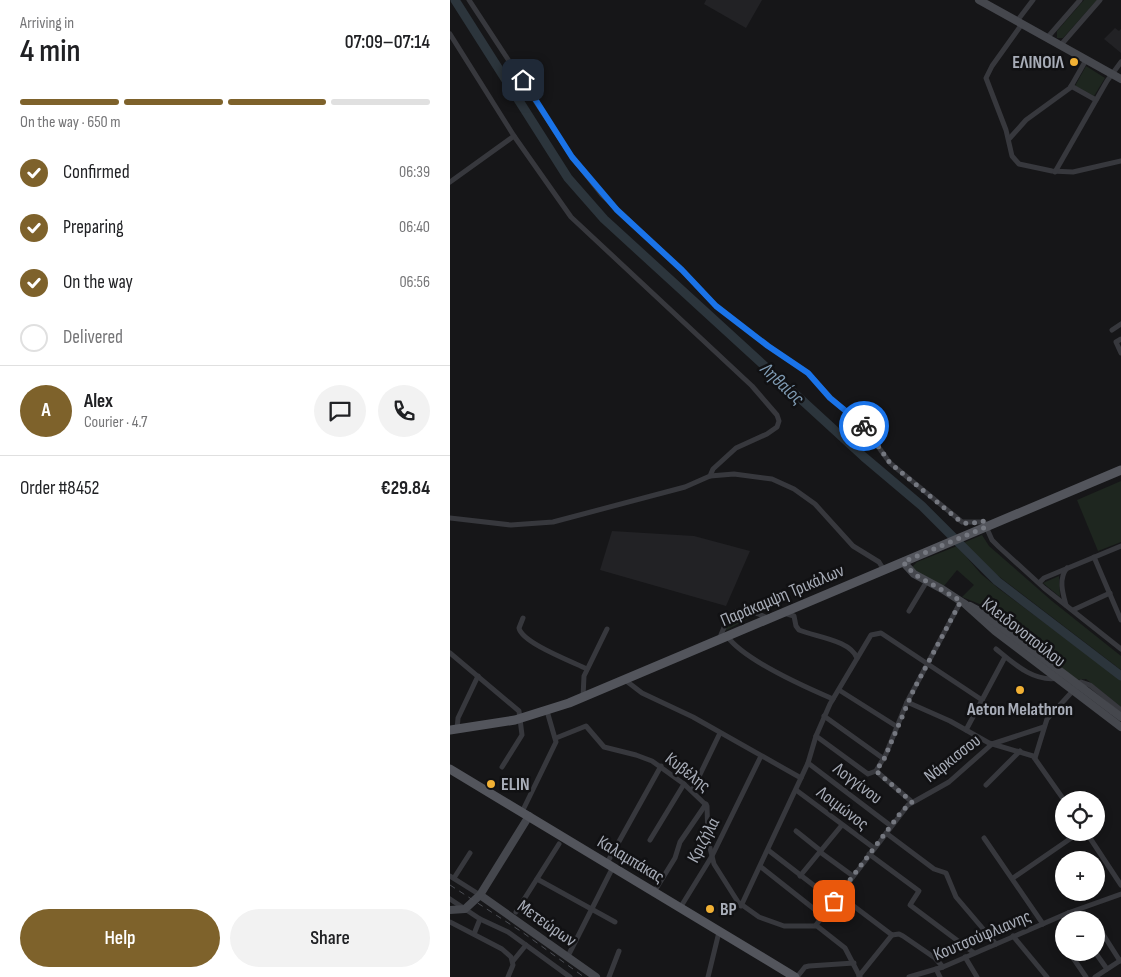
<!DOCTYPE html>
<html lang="en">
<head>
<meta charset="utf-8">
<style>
  body { margin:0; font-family:"Sofia Sans Condensed",sans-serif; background:#f2f2f2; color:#202124; height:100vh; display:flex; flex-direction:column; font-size:19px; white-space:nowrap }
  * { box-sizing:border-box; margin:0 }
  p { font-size:16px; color:#757577 }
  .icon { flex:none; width:28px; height:28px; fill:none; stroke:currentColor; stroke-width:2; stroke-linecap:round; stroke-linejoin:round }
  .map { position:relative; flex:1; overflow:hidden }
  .sheet { display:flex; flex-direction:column; background:#fff; width:450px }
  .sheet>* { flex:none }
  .buttons { position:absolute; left:605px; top:791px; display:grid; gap:10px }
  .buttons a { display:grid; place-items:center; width:50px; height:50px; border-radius:50%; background:#fff; box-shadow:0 2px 8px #0003; font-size:25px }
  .pin { position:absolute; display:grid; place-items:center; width:42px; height:42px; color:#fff; margin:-21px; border-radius:10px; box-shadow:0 2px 8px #0006 }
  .courier { position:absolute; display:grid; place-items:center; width:50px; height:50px; margin:-25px; border:4px solid #1a73e8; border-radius:50%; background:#fff; color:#222; box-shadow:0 1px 6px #0007 }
  .head em { font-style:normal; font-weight:600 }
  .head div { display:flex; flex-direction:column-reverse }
  .head { display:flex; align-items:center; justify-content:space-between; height:85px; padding:0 20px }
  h1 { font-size:32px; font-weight:600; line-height:38px }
  .bar { display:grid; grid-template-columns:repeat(4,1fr); gap:8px 5px; align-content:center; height:60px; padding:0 20px }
  .bar i { height:6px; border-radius:4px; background:#e0e0e0 }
  .bar .on { background:#7e622b }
  .bar p { grid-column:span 4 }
  .line { display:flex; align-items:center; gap:12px; padding:0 20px; border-top:1px solid #e0e0e0 }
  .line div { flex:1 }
  .round { display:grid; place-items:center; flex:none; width:52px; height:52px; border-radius:26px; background:#f2f2f2 }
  ol { padding:0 20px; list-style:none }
  li { display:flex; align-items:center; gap:15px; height:55px }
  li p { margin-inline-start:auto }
  li .icon { padding:5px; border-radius:50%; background:#7e622b; color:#fff; stroke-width:4 }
  li:last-child { color:#757577 }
  li i { width:28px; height:28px; border:2px solid #e0e0e0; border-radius:50% }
  .action { display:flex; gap:10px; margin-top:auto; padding:10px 20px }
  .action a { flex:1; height:58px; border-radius:30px; background:#7e622b; color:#fff; font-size:20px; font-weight:600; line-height:58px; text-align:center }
  .action a+a { background:#f2f2f2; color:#202124 }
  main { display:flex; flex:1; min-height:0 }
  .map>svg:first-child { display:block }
</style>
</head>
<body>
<main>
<section class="sheet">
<div class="head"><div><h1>4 min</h1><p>Arriving in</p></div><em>07:09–07:14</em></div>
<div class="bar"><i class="on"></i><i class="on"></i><i class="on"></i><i></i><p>On the way · 650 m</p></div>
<ol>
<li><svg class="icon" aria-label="check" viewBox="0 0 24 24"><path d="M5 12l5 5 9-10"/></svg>Confirmed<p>06:39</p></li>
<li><svg class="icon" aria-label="check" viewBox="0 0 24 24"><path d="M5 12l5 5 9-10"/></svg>Preparing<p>06:40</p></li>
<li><svg class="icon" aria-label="check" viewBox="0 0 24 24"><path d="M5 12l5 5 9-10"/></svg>On the way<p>06:56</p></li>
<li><i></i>Delivered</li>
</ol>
<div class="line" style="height:90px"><b class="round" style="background:#7e622b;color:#fff">A</b><div><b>Alex</b><p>Courier · 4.7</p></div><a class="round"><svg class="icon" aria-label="chat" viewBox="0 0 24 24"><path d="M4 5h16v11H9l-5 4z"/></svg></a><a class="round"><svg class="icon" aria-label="phone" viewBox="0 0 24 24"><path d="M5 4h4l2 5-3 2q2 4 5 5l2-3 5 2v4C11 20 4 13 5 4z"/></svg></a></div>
<div class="line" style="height:65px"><div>Order #8452</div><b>€29.84</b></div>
<div class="action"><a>Help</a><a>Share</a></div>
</section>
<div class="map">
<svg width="671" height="977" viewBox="0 0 671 977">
  <rect width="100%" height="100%" fill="#161618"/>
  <g fill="#222225">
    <polygon points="256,0 312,0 296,28 254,4"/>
    <polygon points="665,28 669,31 671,29 671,53 654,39"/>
    <polygon points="162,531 244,536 300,551 276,606 150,570"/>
  </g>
  <g fill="#1e261f">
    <polygon points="634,0 647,0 613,38 607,38 607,31"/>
    <polygon points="636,66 655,78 644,96 625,86"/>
    <polygon points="671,481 671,542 648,551 627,500"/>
    <polygon points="532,535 539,546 602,601 671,656 671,670 547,575 513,543"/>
    <polygon points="507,546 531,574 548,588 671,680 671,707 636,679 627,680 536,611 549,615 537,607 512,597 524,585 507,570 494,586 467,573 462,567 467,562"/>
    <polygon points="609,576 610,596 610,597 593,583"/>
    <polygon points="293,614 301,617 275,631 280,619"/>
  </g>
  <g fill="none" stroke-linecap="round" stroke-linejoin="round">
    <polyline stroke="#2c353c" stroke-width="9" points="5,0 118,178 154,219 414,457 472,506 547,581 671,676"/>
    <g stroke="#37383d" stroke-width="5">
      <polyline points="19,0 122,157 152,195 232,270 266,306 318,346 358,373 380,397 414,427 440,463 512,522 534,522 542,540 549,547 594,588 671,649"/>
      <polyline points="567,21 583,0"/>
      <polyline points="572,24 542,66 536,78 556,130 562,156 569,164 602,171 623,172 671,161"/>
      <polyline points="0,34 64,136 121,217 302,386 327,415 329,421 327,427 317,434 286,448 263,469 260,476"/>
      <polyline points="597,38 630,0"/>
      <polyline points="610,46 650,0"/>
      <polyline points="621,86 646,100"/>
      <polyline points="559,139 576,120 620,88 636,60"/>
      <polyline points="605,172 657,81 671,62"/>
      <polyline points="0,182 64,136"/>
      <polyline points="662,330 671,324"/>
      <polyline points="671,339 666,342 671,353"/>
      <polyline points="0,518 61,525 103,522 235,487 260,476 284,474 322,479 344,489 365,504 403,546 429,562 434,570"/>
      <polyline points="644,557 671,620"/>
      <polyline points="590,582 594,578 671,546"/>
      <path d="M616,605C613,594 608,579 617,568"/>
      <polyline points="623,610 660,593"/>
      <polyline points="459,611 477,581"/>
      <path d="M334,613L344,616L346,626L349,630C366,637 400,640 407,658"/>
      <path d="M73,618L69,628C72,643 123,662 137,669"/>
      <path d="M277,636C293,659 355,687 383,699"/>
      <path d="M269,640C281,608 287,604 318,618"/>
      <path d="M546,649C563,663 584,683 609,678"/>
      <polyline points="0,653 69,711 72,735 52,767"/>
      <polyline points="175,680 192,693 243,717 351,778"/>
      <polyline points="389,690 446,726"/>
      <polyline points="133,697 134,676 157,629"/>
      <polyline points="457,702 500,721 539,743 583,756 614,800"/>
      <polyline points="374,716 434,759"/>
      <polyline points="7,730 8,718 28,676"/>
      <polyline points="516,730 555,657"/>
      <polyline points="366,736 418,774 426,771 436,754 457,702 511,601"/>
      <polyline points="106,738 136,726 154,747 186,755 202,761 234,784 257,806 258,840 264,864 288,902 309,917 334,926 367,926 395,948 410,977"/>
      <polyline points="585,758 597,719 631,682 640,685 671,710"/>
      <polyline points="358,763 441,826"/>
      <polyline points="426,771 462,802"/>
      <polyline points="536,785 570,751"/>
      <polyline points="346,790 424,848"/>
      <polyline points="242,791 270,733"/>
      <polyline points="72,812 106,742 97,711"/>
      <polyline points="346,831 371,851"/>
      <polyline points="636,832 671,885"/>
      <polyline points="436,833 484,869 496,873 506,897 546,944"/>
      <polyline points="534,838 593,924"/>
      <polyline points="200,840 234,784"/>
      <polyline points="318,850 384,901"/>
      <polyline points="370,852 403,876"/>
      <polyline points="419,854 469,891 460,905 524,953"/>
      <polyline points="157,863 211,766"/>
      <polyline points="311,867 373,916"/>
      <polyline points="0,876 30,895"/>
      <polyline points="350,876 392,825"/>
      <polyline points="4,878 20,853"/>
      <polyline points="563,878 630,832"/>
      <polyline points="87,879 165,922"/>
      <polyline points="204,892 225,858 230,842 256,804"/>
      <polyline points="389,895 442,935"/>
      <polyline points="0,899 30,919 58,932 120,977"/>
      <polyline points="291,906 358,763 366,736 380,704 421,635 431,633 532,700"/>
      <polyline points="230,908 262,856 311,756"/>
      <polyline points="66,912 109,844"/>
      <polyline points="618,913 623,920"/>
      <polyline points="0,922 52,949 61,957 63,965 58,977"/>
      <polyline points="366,925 458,805 499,782 542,744 594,727"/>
      <polyline points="651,931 670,961"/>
      <polyline points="24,934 30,919"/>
      <polyline points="442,935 449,934 453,936 485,958 493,967"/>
      <polyline points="563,936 597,977"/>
      <polyline points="619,952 636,977"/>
      <polyline points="645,952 657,969"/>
      <polyline points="118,956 163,867"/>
      <polyline points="515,957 527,977"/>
      <polyline points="63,961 76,945"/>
      <polyline points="486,969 490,977"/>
      <polyline points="409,976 442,935"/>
      <polyline points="159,977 169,951"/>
      <polyline points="258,977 269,932"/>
      <polyline points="347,977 355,967 359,966 404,963"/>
      <polyline points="459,977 493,967 618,913 671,894"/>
      <polyline points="645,977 671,960"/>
    </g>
    <g stroke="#45474d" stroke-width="8">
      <polyline points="529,0 671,79"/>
      <polyline points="453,562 464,574 492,589 515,604 545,631 671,727"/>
      <polyline points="520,606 533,613 671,717"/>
      <polyline points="30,895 146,977"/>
      <polyline points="0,910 15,909 30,895 79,816"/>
    </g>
    <g stroke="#53555c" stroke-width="9">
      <polyline points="0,730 65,720 119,703 671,470"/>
      <polyline points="0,769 345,977"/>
    </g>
    <polyline stroke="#4a4c52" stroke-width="1" stroke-dasharray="6 5" stroke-linecap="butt" points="0,885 72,932 134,977"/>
  </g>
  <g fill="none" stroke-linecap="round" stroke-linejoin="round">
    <polyline stroke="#757880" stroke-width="5" stroke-dasharray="0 9" points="384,901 452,811 462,802 426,771 434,759 464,689 511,601 464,574 453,562 536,527 533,521 518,524 510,521 440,463 414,426"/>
    <polyline stroke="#1a73e8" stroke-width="6" points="73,80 122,157 167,210 232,270 266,306 318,346 358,373 380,398 414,426"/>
  </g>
  <g fill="#f2b134" stroke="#111113" stroke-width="2">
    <circle cx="624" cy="62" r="5"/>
    <circle cx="570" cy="690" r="5"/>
    <circle cx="41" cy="784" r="5"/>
    <circle cx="260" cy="909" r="5"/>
  </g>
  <g text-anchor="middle" stroke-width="5" stroke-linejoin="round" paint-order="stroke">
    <g font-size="18" font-weight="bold" fill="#a8adb8" stroke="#111113" text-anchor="start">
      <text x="614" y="68" text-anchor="end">ΕΛΙΝΟΙΛ</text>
      <text x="570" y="715" text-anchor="middle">Aeton Melathron</text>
      <text x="51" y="790">ELIN</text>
      <text x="270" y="915">BP</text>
    </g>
    <g font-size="18" fill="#a8adb8" stroke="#111113">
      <text transform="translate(332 595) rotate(-23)" y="6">Παράκαμψη Τρικάλων</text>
      <text transform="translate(574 632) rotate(38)" y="6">Κλειδονοπούλου</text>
      <text transform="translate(502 758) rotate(-38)" y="6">Νάρκισσου</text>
      <text transform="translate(238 772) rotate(38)" y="6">Κυβέλης</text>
      <text transform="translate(408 783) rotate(37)" y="6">Λογγίνου</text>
      <text transform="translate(393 808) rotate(37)" y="6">Λοιμώνος</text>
      <text transform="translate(253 840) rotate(-62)" y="6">Κριζήλα</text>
      <text transform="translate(181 859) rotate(31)" y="6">Καλαμπάκας</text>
      <text transform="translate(97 923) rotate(35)" y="6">Μετεώρων</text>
      <text transform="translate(532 935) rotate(-23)" y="6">Κουτσούφλιανης</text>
    </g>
    <g font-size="19" font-style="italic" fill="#7f9bb3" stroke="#111113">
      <text transform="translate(333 383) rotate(43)" y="7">Ληθαίος</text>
    </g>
  </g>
</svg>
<div class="buttons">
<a><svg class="icon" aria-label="locate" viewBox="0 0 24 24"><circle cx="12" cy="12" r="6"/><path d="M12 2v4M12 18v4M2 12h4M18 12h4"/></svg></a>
<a>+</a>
<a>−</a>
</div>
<div class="pin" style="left:384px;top:901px;background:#ea580c"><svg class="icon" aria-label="bag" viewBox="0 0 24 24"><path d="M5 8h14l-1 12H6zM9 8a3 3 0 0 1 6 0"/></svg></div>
<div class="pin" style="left:73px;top:80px;background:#1f2937"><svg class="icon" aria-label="home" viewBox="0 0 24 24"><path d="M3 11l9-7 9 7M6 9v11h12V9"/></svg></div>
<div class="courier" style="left:414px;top:426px"><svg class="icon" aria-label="bike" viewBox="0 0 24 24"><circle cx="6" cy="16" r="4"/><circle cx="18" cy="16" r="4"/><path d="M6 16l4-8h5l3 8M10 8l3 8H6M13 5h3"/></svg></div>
</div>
</main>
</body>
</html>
